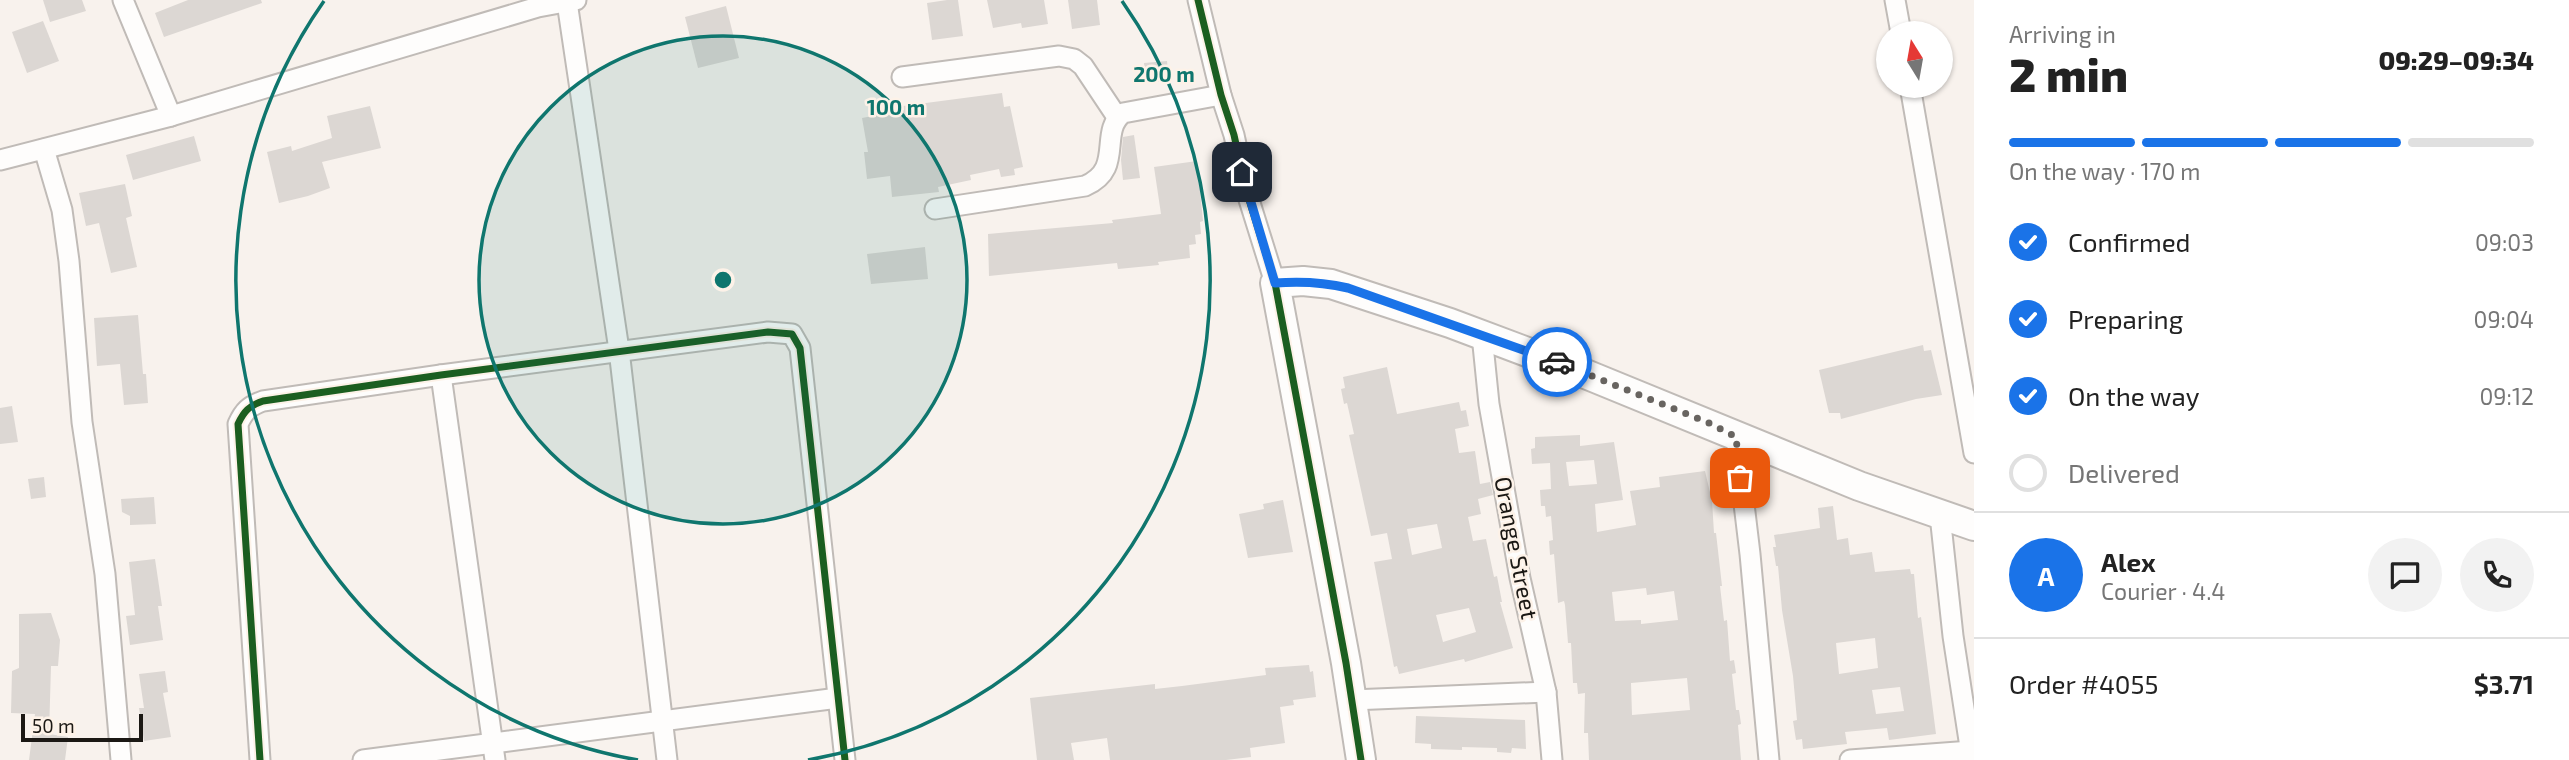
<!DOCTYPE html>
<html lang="en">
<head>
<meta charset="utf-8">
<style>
  body { margin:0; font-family:"Exo 2",sans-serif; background:#f2f2f2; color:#222; height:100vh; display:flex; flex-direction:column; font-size:26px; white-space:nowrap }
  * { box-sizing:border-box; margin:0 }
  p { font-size:23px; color:#767676 }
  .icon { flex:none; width:38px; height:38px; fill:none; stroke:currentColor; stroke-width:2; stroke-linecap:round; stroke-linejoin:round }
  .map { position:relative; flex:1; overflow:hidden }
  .drawer { display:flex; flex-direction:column; background:#fff; width:595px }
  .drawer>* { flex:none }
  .needle { width:46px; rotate:349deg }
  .controls { position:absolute; left:1876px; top:21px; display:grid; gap:14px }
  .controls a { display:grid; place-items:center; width:77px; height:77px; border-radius:50%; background:#fff; box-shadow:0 2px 5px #0004; font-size:35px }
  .scale { position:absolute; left:21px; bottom:18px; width:122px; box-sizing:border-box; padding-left:7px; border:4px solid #1b1814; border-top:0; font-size:19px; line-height:24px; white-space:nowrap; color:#1b1814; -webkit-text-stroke:5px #fdf2e8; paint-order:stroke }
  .pin { position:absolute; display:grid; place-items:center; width:60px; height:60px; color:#fff; margin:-30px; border-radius:14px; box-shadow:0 4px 10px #0006 }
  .courier { position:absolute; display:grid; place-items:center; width:70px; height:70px; margin:-35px; border:5px solid #1a73e8; border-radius:50%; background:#fff; color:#222; box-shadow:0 2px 9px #0007 }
  .headline em { font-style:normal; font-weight:800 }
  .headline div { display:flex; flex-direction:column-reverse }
  .headline { display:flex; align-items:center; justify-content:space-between; height:119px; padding:0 35px }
  h1 { font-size:46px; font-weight:800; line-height:52px }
  .bar { display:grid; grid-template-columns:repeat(4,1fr); gap:10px 7px; align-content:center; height:84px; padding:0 35px }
  .bar i { height:9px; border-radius:5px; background:#e0e0e0 }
  .bar .active { background:#1a73e8 }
  .bar p { grid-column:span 4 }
  .line { display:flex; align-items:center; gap:18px; padding:0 35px; border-top:2px solid #e0e0e0 }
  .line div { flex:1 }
  .round { display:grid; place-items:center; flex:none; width:74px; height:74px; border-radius:37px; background:#f2f2f2 }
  ol { padding:0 35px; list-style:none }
  li { display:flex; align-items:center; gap:21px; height:77px }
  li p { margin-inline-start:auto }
  li .icon { padding:7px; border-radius:50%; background:#1a73e8; color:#fff; stroke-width:4 }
  li:last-child { color:#767676 }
  li i { width:38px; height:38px; border:4px solid #e0e0e0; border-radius:50% }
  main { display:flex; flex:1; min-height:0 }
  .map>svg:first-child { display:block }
</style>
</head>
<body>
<main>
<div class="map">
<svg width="1974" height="760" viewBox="0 0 1974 760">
  <rect width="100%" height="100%" fill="#f8f2ed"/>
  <g fill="#dcd7d3" fill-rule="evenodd">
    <polygon points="43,0 82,0 86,11 50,22"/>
    <polygon points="188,0 261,0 262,3 164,37 155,13"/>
    <polygon points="947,0 958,0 963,36 932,40 927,3"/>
    <polygon points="987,0 1044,0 1048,24 1022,28 1021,23 993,28"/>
    <polygon points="1068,0 1097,0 1100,25 1072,29"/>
    <polygon points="726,6 739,58 698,68 685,17"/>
    <polygon points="43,21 59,61 27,73 12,32"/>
    <polygon points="1167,61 1169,81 1146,83 1144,63"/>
    <polygon points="1002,93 1004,107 1010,106 1023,167 1014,169 1015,175 1001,177 999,169 970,175 971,180 938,187 939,192 892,197 890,176 867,179 864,152 868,152 862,118 904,110 903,106"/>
    <polygon points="370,106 381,148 322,162 330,188 308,196 279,203 267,152 291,146 292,151 332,138 327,116"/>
    <polygon points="1134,135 1140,178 1123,180 1121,160 1123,137"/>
    <polygon points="194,136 201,161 133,180 126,155"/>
    <polygon points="1197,161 1203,221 1200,222 1201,234 1195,235 1196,244 1189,245 1190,258 1158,262 1159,265 1118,269 1117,263 989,276 988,234 1113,223 1112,220 1161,214 1154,167"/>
    <polygon points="125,184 132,216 126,218 137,267 111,273 99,223 86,226 79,193"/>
    <polygon points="925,247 928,279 871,284 867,254"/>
    <polygon points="138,315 143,374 146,374 148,403 124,405 120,364 97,366 94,318"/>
    <polygon points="1923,345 1924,351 1931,350 1942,395 1916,399 1841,419 1840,413 1829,413 1819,370"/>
    <path d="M1387,367L1397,414L1459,402L1461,411L1466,410L1469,426L1455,429L1459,453L1475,451L1480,484L1490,482L1493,495L1478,499L1481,514L1468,517L1473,541L1486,539L1494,577L1497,576L1502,602H1500L1513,648L1465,662L1464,659L1399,674L1397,666L1394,667L1374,562L1392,559L1387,533L1371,536L1349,435L1354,434L1347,403L1344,404L1341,389L1345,388L1343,377ZM1437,524L1442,548L1412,555L1407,529ZM1469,608L1476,632L1443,642L1436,615Z"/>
    <polygon points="12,406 18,442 0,444 0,408"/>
    <path d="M1580,435V446L1614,442L1623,500L1595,504L1597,532L1636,525L1630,491L1660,487L1659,477L1705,471L1712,501L1714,533H1716L1722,586H1720L1724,621L1727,620L1730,661L1734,660L1736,673L1732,674L1736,710H1739L1741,724L1738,725L1741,760H1589L1588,733H1584L1585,693L1578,694L1577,683H1573L1571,643H1568L1565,605L1564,601L1558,603L1554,554L1550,555L1549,541L1553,540L1551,516L1546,517L1545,506H1541L1540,490L1551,489L1550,463L1532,464L1531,449L1535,448V437ZM1594,460L1597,484L1569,486L1566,462ZM1646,588L1647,595L1674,591L1678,620L1641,624V620L1615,621L1612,592ZM1687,678L1690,710L1632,715L1631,683Z"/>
    <polygon points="44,477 46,497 31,499 28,479"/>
    <polygon points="154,497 156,524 130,525 130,516 122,512 121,499"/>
    <polygon points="1283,500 1293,552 1248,558 1239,514 1264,509 1263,504"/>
    <path d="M1833,506L1837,540L1848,538L1850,555L1872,552L1875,572L1910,569L1911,574H1914L1918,618L1921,617L1936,734L1889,740L1887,728L1845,732L1847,744L1803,749L1802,739L1796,740L1793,721L1797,720L1793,676L1782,610L1778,566H1776L1773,547H1776L1774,535L1820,528L1818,508ZM1875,638L1878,668L1839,674L1836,643ZM1900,687L1904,711L1876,714L1872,690Z"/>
    <polygon points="155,559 162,606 158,606 163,640 130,645 126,616 135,615 129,562"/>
    <polygon points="51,613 60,640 58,666 51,666 49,734 68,737 65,760 29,760 35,714 11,713 12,671 19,668 19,614"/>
    <polygon points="1309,665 1310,672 1313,671 1316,697 1293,700 1294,705 1280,707 1285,743 1250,748 1251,757 1226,760 1110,760 1107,738 1071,743 1074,760 1037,760 1030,698 1155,684 1155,689 1182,686 1266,675 1265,668"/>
    <polygon points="165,671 168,692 163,693 171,737 144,741 139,708 144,708 139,674"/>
    <polygon points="1416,716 1525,720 1526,749 1512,748 1511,753 1497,752 1497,748 1462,747 1462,750 1431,749 1431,744 1415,743"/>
  </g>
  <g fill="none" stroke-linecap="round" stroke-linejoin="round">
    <defs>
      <g id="street">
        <polyline points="123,0 171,116"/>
        <polyline points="1198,0 1221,95 1234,135 1246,190 1275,283"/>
        <polyline points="1895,0 1901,33"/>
        <polyline points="567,2 619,350 667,760"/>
        <polyline points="902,77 1059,56 1074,59 1083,66 1117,117"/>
        <polyline points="1910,86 1974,453"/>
        <polyline points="44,149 62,210 69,261 82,422 105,574 121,760"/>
        <polyline points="0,160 171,116 538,7 576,0"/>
        <path d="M935,209L1085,186C1125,169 1098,132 1123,113L1221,95"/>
        <polyline points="1482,335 1489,404 1520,578 1546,692 1552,760"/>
        <polyline points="441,375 495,760"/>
        <polyline points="1736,437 1750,554 1769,760"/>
        <polyline points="1940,515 1953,636 1972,760"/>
        <polyline points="1352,700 1546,692"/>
        <path d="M260,760L238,424C244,411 249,406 263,401L441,375L768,332L792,334L800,348L845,760"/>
        <polyline points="363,760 838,698"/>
        <polyline points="1850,760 1971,751"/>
      </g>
      <polyline id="secondary" points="1361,760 1346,663 1275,283 1303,281 1331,284 1450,323 1583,373 1859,486 1974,526"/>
    </defs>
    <use href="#street" stroke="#c0bbb7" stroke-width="23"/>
    <use href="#secondary" stroke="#c0bbb7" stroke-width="32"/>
    <use href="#street" stroke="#fefdfc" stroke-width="19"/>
    <use href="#secondary" stroke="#fefdfc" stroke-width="28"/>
    <defs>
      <g id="cycleway">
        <polyline points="1198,0 1221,95 1234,135 1246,190 1275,283 1346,663 1361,760"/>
        <path d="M260,760L238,424C244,411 249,406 263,401L441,375L768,332L792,334L800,348L845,760"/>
      </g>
    </defs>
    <use href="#cycleway" stroke="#fdf2e8" stroke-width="11"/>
    <use href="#cycleway" stroke="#1b5e20" stroke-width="7"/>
  </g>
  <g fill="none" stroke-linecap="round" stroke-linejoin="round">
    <polyline stroke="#686460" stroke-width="7" stroke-dasharray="0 12.6" points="1557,362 1707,422 1736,437 1740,478"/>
    <path stroke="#1a73e8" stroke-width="9" d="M1242,172L1275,283C1300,281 1323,282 1348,288L1557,362"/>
  </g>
  <circle cx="723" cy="280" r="244" fill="#0f766e" fill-opacity=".12"/>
  <g fill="none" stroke="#0f766e" stroke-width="3.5">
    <circle cx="723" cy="280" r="244"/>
    <path d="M638 760A487 487 0 0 1 324 1M1122 1A487 487 0 0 1 808 760"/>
  </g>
  <g text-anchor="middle" stroke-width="5" stroke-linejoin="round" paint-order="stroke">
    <g font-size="23" fill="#1b1814" stroke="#fdf2e8">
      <text transform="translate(1516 548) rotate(79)" y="8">Orange Street</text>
    </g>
  </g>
  <circle cx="723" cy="280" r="10" fill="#0f766e" stroke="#fdf2e8" stroke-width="3.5"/>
  <g font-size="21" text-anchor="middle" font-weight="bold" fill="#0f766e" stroke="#fdf2e8" stroke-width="5" stroke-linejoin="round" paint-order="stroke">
    <text x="1164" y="82">200 m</text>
    <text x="896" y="115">100 m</text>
  </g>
</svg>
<div class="controls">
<a><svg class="needle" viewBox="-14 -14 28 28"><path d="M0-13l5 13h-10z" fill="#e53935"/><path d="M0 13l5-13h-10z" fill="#767676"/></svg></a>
</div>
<div class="scale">50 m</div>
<div class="pin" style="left:1740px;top:478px;background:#ea580c"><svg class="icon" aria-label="bag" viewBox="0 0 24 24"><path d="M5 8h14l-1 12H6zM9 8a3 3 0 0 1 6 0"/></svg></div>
<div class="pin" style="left:1242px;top:172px;background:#1f2937"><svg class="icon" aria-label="home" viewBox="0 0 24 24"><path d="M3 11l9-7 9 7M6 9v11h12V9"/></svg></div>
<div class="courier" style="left:1557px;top:362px"><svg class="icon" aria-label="car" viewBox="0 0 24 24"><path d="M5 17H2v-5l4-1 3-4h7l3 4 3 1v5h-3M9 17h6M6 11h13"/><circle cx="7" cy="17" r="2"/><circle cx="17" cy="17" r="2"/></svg></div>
</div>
<section class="drawer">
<div class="headline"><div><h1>2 min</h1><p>Arriving in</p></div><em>09:29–09:34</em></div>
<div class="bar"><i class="active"></i><i class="active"></i><i class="active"></i><i></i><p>On the way · 170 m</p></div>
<ol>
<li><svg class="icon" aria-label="check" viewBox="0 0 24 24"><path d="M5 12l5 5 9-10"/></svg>Confirmed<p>09:03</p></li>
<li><svg class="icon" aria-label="check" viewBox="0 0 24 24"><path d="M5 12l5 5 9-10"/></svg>Preparing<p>09:04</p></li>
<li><svg class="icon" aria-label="check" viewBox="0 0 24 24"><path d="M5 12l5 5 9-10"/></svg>On the way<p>09:12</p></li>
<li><i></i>Delivered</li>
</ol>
<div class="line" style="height:126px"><b class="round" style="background:#1a73e8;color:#fff">A</b><div><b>Alex</b><p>Courier · 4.4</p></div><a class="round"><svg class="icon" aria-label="chat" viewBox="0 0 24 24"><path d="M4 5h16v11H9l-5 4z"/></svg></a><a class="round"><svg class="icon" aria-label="phone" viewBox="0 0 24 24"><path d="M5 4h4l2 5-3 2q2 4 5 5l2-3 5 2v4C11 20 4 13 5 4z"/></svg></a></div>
<div class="line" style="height:91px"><div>Order #4055</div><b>$3.71</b></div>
</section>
</main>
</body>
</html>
